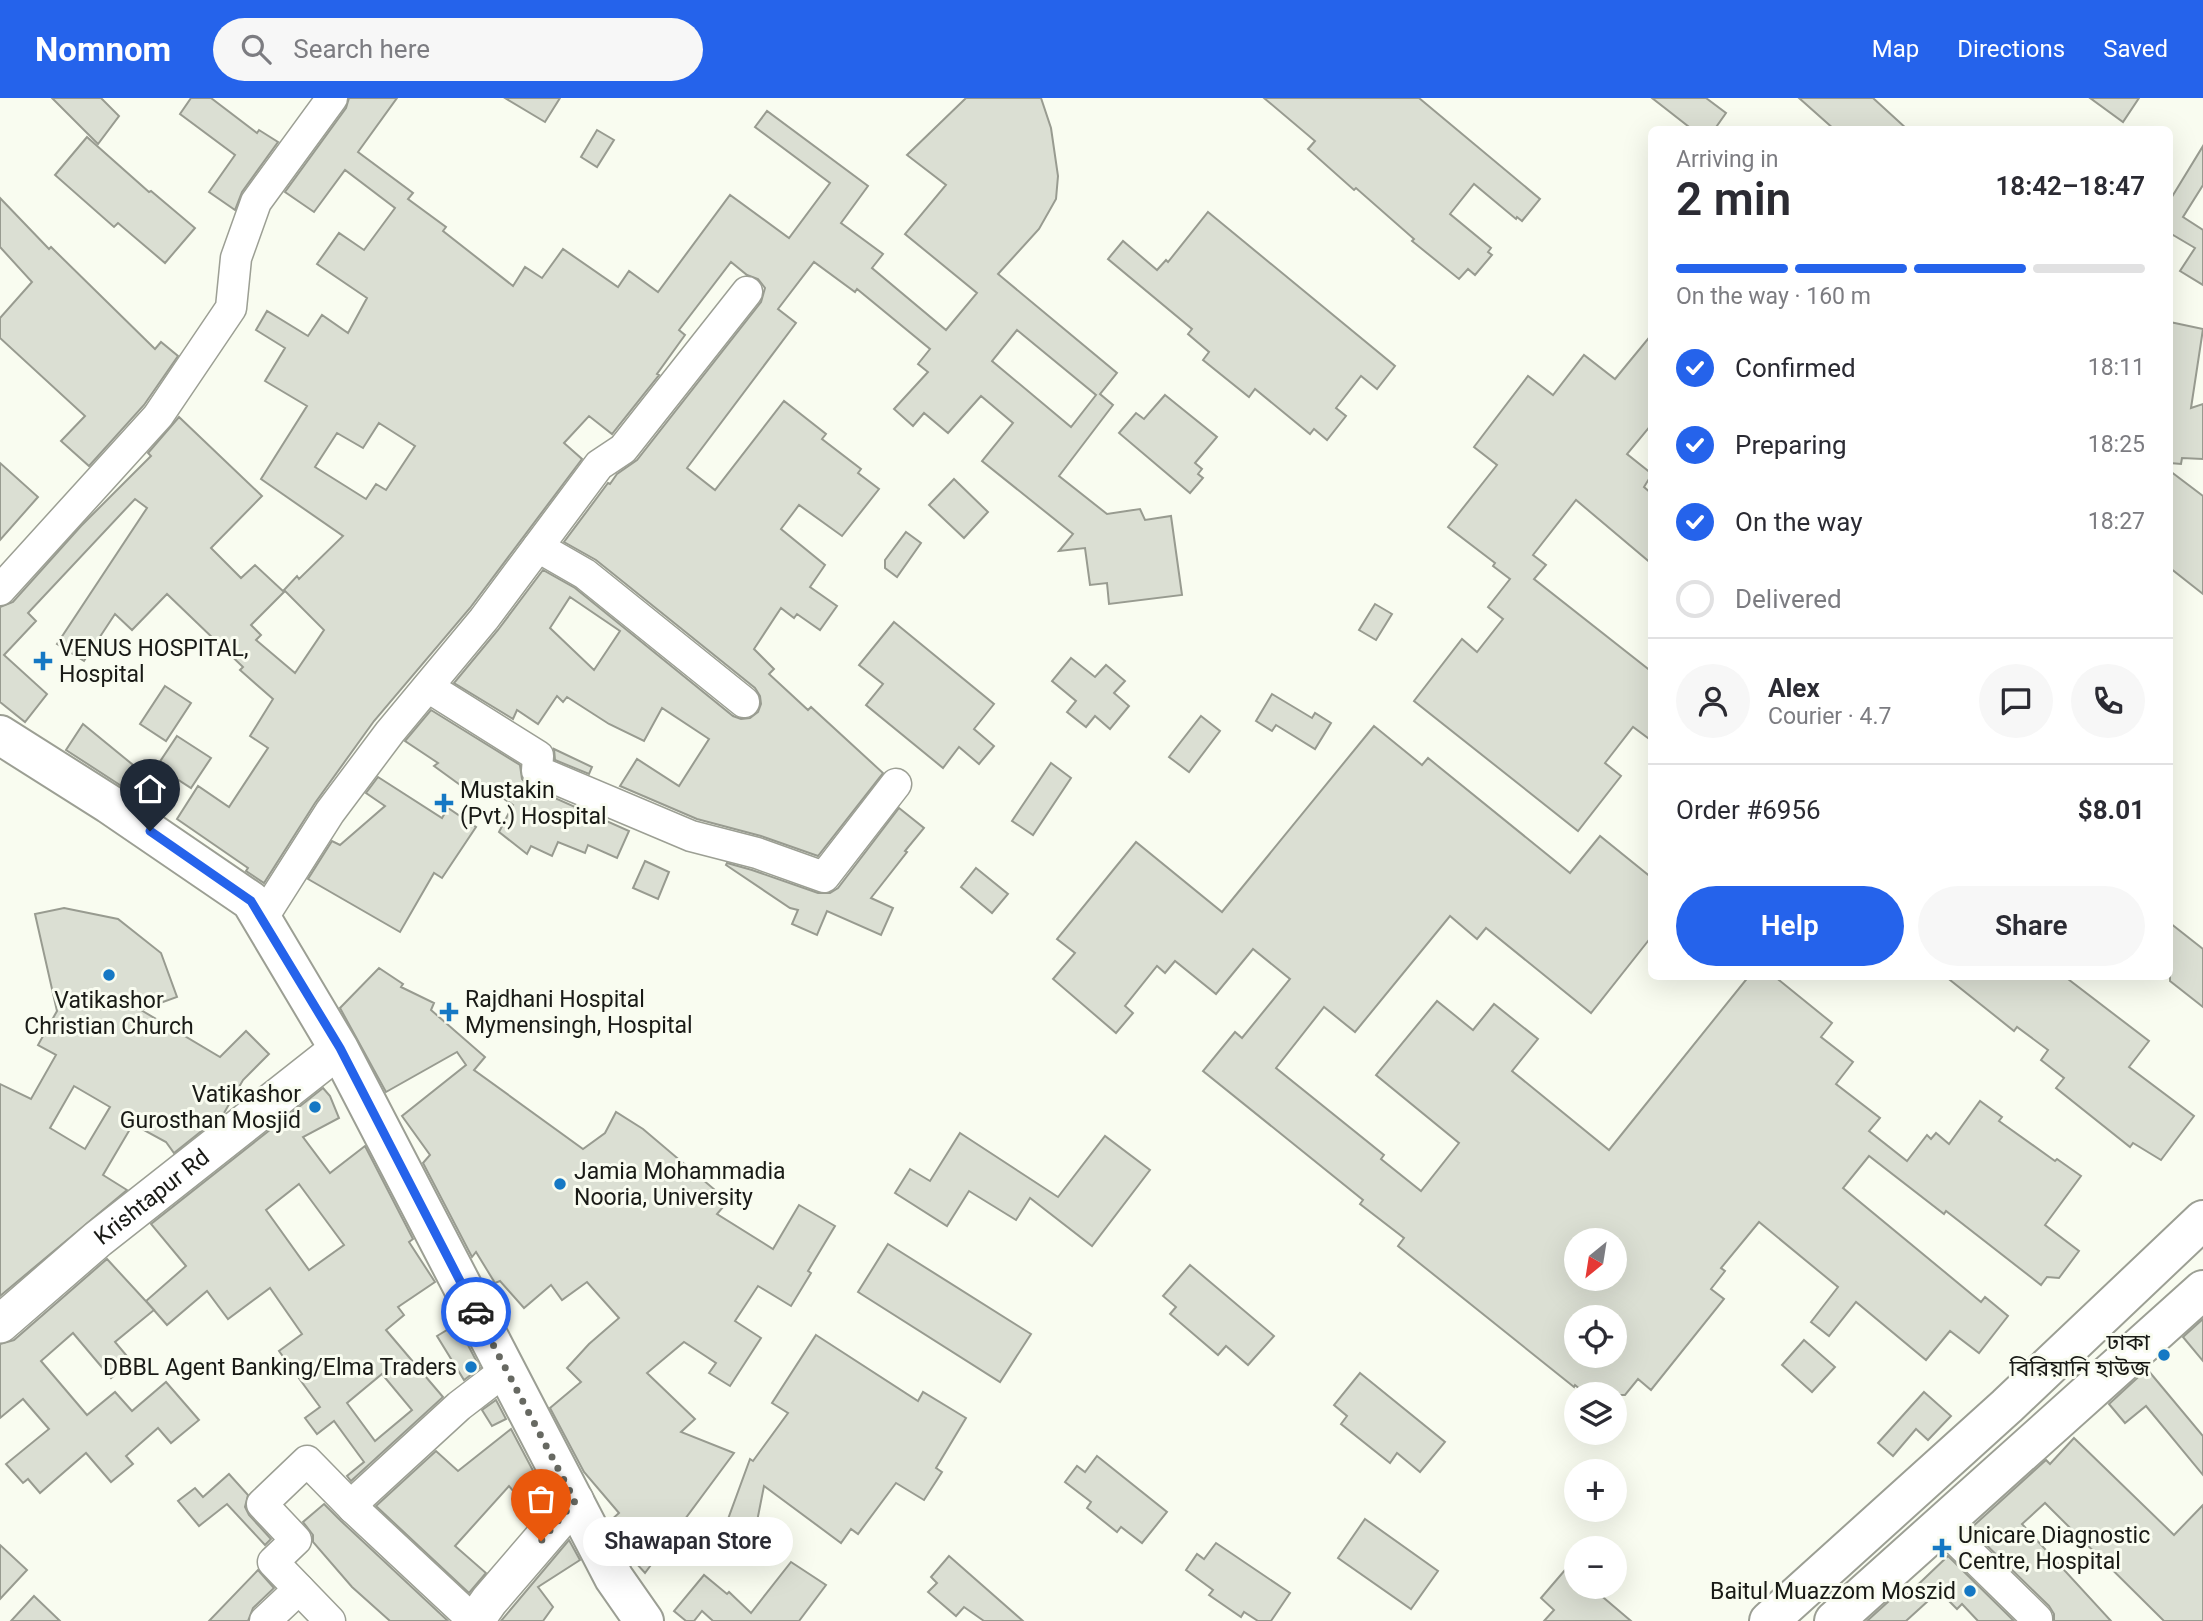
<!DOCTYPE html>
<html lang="en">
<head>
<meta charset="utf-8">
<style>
  body { margin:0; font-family:Roboto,"Noto Sans Bengali",sans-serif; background:#f7f7f7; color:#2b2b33; height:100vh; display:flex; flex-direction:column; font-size:26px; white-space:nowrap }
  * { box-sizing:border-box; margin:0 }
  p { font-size:23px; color:#7c7c81 }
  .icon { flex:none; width:38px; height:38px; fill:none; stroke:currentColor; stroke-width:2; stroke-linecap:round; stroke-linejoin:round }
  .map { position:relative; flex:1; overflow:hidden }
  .details { position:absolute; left:1648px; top:28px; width:525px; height:854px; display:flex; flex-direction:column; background:#fff; border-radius:10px; box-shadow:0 7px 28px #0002 }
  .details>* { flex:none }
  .needle { width:46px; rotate:210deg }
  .tools { position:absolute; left:1564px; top:1130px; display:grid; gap:14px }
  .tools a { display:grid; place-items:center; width:63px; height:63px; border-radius:50%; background:#fff; box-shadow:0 7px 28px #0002; font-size:35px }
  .pin { position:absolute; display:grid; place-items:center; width:60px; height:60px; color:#fff; margin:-72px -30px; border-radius:50% 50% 50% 0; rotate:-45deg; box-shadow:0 0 7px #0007 }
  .pin .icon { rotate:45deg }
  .courier { position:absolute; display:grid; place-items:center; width:70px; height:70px; margin:-35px; border:5px solid #2563eb; border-radius:50%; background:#fff; color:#222; box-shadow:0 2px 9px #0007 }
  .bubble { position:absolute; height:49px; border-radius:24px; background:#fff; box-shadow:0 7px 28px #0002; font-size:23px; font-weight:600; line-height:49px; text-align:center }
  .headline em { font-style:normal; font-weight:600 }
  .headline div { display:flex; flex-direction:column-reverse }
  .headline { display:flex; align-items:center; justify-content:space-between; height:119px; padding:0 28px }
  h1 { font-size:46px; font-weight:600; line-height:52px }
  .bar { display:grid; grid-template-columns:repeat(4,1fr); gap:10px 7px; align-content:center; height:84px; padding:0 28px }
  .bar i { height:9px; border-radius:5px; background:#e1e1e2 }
  .bar .on { background:#2563eb }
  .bar p { grid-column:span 4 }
  .line { display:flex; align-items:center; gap:18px; padding:0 28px; border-top:2px solid #e1e1e2 }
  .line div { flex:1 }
  .round { display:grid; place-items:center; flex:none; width:74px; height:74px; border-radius:37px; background:#f7f7f7 }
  ol { padding:0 28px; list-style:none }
  li { display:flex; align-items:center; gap:21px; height:77px }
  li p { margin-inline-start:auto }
  li .icon { padding:7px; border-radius:50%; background:#2563eb; color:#fff; stroke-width:4 }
  li:last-child { color:#7c7c81 }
  li i { width:38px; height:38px; border:4px solid #e1e1e2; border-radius:50% }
  .action { display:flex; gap:14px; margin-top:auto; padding:14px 28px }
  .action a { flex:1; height:80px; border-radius:42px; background:#2563eb; color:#fff; font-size:28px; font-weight:600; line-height:80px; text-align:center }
  .action a+a { background:#f7f7f7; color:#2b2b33 }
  header { display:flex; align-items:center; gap:42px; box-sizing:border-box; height:98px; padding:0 35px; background:#2563eb; color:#fff }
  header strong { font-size:33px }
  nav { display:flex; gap:38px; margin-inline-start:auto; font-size:24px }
  .search { width:490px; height:63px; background:#f7f7f7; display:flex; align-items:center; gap:18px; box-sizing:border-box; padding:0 24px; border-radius:38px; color:#7c7c81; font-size:26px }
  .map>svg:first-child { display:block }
</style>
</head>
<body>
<header>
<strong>Nomnom</strong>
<div class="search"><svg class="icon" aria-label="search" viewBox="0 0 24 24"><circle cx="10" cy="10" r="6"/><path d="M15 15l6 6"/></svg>Search here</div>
<nav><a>Map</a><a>Directions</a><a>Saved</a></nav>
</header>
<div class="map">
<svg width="2203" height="1523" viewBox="0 0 2203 1523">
  <rect width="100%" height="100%" fill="#f9fcf0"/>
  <g fill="#dbdfd3" stroke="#989b90" stroke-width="2" fill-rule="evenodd">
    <polygon points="52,0 101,0 119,18 98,46"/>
    <polygon points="191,0 211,0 257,35 259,32 278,44 242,94 235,112 209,94 235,57 180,16"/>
    <path d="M349,0H397L358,54L413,95L408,101L446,129L443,133L513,188L525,169L542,180L563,151L618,189L629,173L658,194L730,97L789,140L830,85L755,29L767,13L868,88L841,125L883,156L872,170L946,232L977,195L905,136L946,87L907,57L966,0H1041L1051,30L1058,78L1056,101L1039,131L998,176L1117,275L1100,296L1113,307L1059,378L1107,416L1140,411L1145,422L1171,418L1182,497L1109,506L1107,485L1090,487L1085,450L1059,453L1073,436L982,363L1013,325L981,298L948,335L924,315L913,328L894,311L928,274L918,266L930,251L857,191L855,194L814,164L778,211L796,225L687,370L715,392L784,303L826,336L822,341L861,371L858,375L879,391L842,438L799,407L781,431L825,467L810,489L837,508L820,532L797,516L794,520L781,510L754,551L774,571L769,576L808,612L811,609L883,675L818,758L761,738L697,721L620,688L637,661L679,688L709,641L662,610L644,643L609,626L567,599L563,604L557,598L538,626L517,612L513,621L454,585L498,532L543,472L575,490L733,618L741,621L750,620L758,614L761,606L760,598L755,590L596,462L564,444L608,385L610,386L617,376L637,362L761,204L765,190L758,181L747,177L731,164L679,232L685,237L657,276L659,277L612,336L589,318L564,345L582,361L470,510L374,623L315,705L264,785L246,773L248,770L177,721L198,688L229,709L268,650L250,638L273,601L240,572L243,569L167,496L132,532L115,516L84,563L57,546L147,410L135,401L28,515L36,523L4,557L47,596L25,624L0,604V509L13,504L81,428L151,358L148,355L179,319L262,398L211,450L241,480L255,467L284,494L251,527L261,537L256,542L295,575L324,532L284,492L297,478L299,481L343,438L261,381L307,308L265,283L285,250L256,232L267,213L308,238L322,217L348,235L367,200L317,166L339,135L364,152L395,110L345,72L314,114L285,94L346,10ZM1017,232L1096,297L1071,329L992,263ZM379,325L415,348L386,392L376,386L366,401L315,369L337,335L363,350ZM570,499L620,533L594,572L550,530Z"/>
    <polygon points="505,0 560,0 545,24"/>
    <polygon points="1264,0 1419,0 1540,101 1522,123 1517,119 1516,121 1474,86 1450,116 1491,150 1488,154 1492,157 1475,177 1468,171 1459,181 1412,143 1414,141 1356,90 1354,92 1308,51 1315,43"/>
    <polygon points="1652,0 1706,0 1726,15 1714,32 1693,32"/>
    <polygon points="1799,0 1873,0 1908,32 1835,32"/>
    <polygon points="2090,0 2139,0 2123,24"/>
    <polygon points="597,32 614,42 597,69 581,59"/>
    <polygon points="87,39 149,94 151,93 195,130 165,165 118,125 114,129 55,77"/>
    <polygon points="2203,48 2203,87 2183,119 2203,132 2203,187 2180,173 2195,150 2173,137 2170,141 2170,102"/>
    <polygon points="0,100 49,151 51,149 155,251 161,244 178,258 144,307 89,368 61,343 85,318 0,240 0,220 32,184 0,149"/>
    <polygon points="1208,114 1395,268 1377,291 1361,278 1336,310 1346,318 1327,342 1314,331 1310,336 1255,291 1249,299 1203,262 1209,254 1188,236 1192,231 1108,161 1123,143 1157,172 1166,162 1168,164"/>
    <polygon points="2170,224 2203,231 2191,310 2203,306 2203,361 2182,360 2181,366 2170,365"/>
    <polygon points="1652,236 1652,326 1627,356 1652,376 1644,389 1652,396 1652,466 1576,402 1533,457 1546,467 1534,481 1652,574 1652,643 1633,629 1605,665 1621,678 1578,733 1414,603 1462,541 1477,554 1503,521 1488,509 1510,481 1493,468 1495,465 1448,429 1497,367 1474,349 1528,278 1553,297 1584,257 1615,281"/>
    <polygon points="1165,297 1217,339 1195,365 1202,371 1198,376 1203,380 1190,395 1119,335 1136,315 1144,321"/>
    <polygon points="0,365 38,399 0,442"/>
    <polygon points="2170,373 2203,398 2203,496 2170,470"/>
    <polygon points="954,381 988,414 964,440 929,407"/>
    <polygon points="906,434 921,445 897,479 885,470 885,462"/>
    <polygon points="1375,506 1392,516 1376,542 1359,532"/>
    <polygon points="894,524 994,606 974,631 994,648 979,666 959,649 943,670 866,607 883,586 859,567"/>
    <polygon points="1071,560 1095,579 1106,567 1125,583 1114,595 1129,608 1110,631 1095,618 1086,629 1067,614 1076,603 1052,583"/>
    <polygon points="165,588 191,605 166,643 140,626"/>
    <polygon points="1272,596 1312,620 1315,615 1331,625 1315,651 1276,627 1272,633 1256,623"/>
    <polygon points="431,612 520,667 522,681 530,689 629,733 617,760 588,747 585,755 558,744 552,758 531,748 527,756 499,734 513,707 480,684 474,697 434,668 438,665 405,643"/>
    <polygon points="1201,618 1220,633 1189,674 1169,659"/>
    <polygon points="83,626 138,671 123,689 66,652"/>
    <path d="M1374,628L1422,667L1428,660L1570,775L1600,738L1652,780V838L1591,915L1486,830L1477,841L1450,818L1355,934L1324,909L1276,970L1384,1057L1381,1061L1421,1093L1459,1045L1376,977L1437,903L1473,932L1494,906L1538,941L1512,973L1609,1052L1749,878H1774L1832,925L1821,939L1853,964L1836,986L1880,1020L1869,1033L1907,1063L1927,1037L1931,1041L1936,1035L1949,1046L1980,1003L2002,1019L1999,1023L2055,1063L2057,1061L2081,1078L2045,1127L2079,1153L2059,1180L2047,1179L2041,1187L1946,1113L1944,1116L1869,1058L1843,1090L1981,1204L1985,1199L2008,1218L1979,1255L1950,1233L1926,1262L1856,1204L1829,1238L1811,1224L1838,1189L1759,1124L1721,1170L1725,1173L1711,1191L1724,1201L1651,1292L1638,1281L1625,1297H1587L1575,1287L1574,1289L1398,1148L1404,1140L1360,1106L1363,1102L1203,973L1235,934L1242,940L1290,881L1253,851L1216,896L1175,863L1165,875L1157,868L1125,908L1133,915L1116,935L1053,881L1075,855L1057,841L1136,744L1222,814ZM1577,1143H1615V1181H1577ZM1577,1220H1615V1258H1577Z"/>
    <polygon points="177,638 211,660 191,690 157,668"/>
    <polygon points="554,651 592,669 589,676 555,662"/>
    <polygon points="1051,665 1071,680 1033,737 1012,723"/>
    <polygon points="378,679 442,720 448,710 476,729 442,780 434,775 400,834 308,781 332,743 340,747 385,708 366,695"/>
    <polygon points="899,710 924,730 905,753 907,754 871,800 893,810 881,837 827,813 817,837 792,826 798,812 790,810 726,767 727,765 752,772 818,795 830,795 838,790"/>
    <polygon points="645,763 669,774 658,801 633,790"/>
    <polygon points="976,770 1008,796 992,815 961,789"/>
    <path d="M64,810L118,821L161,855L177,899L141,912L220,959L246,933L269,956L243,982L224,1015L174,1055L166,1044L133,1026L103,1077L127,1092L0,1198V986L31,1001L56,957L38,947L57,913L35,816ZM74,988L110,1009L85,1051L50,1030Z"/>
    <polygon points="2170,825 2203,851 2203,909 2170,883"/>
    <polygon points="379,870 403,886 401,889 434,905 431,912 485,959 474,972 583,1051 605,1035 616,1014 643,1031 728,1103 717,1116 773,1151 799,1107 835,1128 808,1173 811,1175 791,1208 758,1188 735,1223 761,1240 730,1288 709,1275 716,1265 684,1244 647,1275 695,1321 681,1334 734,1355 645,1475 625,1453 609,1424 619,1415 584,1374 550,1310 581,1284 567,1270 589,1246 619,1220 587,1184 562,1202 551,1187 524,1210 500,1183 495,1185 476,1154 472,1159 423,1065 430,1057 402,1018 466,967 457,954 386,994 340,910"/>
    <polygon points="1945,878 2064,878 2149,943 2129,969 2194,1018 2161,1062 2133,1045 2130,1049 2056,990 2064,980 2041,962 2048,952 2017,929 2014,933"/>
    <path d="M323,990L330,998L339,1020L303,1039L330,1075L365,1048L413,1141L409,1144L435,1184L398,1209L404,1217L386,1232L443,1299L351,1383L347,1378L364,1364L334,1323L317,1336L305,1320L320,1309L279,1253L302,1236L270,1190L228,1221L207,1193L167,1227L146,1203L186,1168L151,1126ZM299,1086L344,1147L309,1172L266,1112ZM382,1276L412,1312L375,1343L347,1305Z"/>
    <polygon points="960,1035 1058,1099 1105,1038 1150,1072 1092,1148 1030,1100 1016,1122 969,1093 947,1128 895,1095 910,1071 930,1083"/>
    <polygon points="888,1146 1031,1236 1000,1284 858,1194"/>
    <polygon points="107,1161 154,1212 115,1244 131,1263 111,1280 73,1235 41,1263 87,1317 115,1294 132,1313 166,1284 199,1322 171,1345 158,1330 126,1358 133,1366 111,1384 86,1355 40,1395 28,1381 23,1385 6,1366 49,1331 23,1301 0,1320 0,1246 14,1242"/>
    <polygon points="1190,1167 1274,1238 1248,1267 1226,1248 1218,1257 1170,1216 1176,1209 1163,1198"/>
    <polygon points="2203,1221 2203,1263 2183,1239"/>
    <polygon points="457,1226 480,1270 464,1282 437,1238"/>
    <polygon points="816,1237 918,1303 923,1294 966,1320 936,1370 942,1374 924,1402 896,1385 858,1436 851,1431 841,1445 764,1388 751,1454 724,1432 750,1361 753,1363 788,1315 772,1305"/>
    <polygon points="1804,1242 1835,1269 1812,1294 1782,1267"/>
    <polygon points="2147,1271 2203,1338 2203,1377 2146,1308 2125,1325 2109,1306"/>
    <polygon points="1360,1275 1445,1344 1420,1374 1397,1355 1390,1365 1341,1326 1347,1318 1334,1307"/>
    <polygon points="1924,1294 1951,1318 1928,1342 1916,1331 1893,1358 1878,1345"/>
    <polygon points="496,1302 506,1321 492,1328 482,1312"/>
    <polygon points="511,1331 548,1401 531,1414 509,1388 455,1448 486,1475 469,1495 376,1408 436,1353 458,1373"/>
    <polygon points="2074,1340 2174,1437 2203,1407 2203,1523 2164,1523 2045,1405 2022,1426 2111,1523 2054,1523 2054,1516 2049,1508 1970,1431 2046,1362 2050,1366"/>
    <polygon points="1097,1358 1167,1414 1142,1445 1121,1429 1117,1434 1087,1410 1091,1404 1065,1384 1077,1368 1085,1374"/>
    <polygon points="229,1376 248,1397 245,1409 249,1417 271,1441 265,1447 227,1406 199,1428 178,1403 195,1390 203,1399"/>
    <polygon points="324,1406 341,1423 448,1523 390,1523 352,1489 313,1444 313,1437 303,1424"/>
    <polygon points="1365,1421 1438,1473 1411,1511 1338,1460"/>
    <polygon points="569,1442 580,1462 538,1489 553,1509 543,1523 501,1523"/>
    <polygon points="1216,1445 1290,1495 1271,1523 1258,1523 1244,1514 1241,1519 1209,1497 1213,1492 1186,1472 1197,1456 1204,1461"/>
    <polygon points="0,1447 27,1472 0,1501"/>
    <polygon points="949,1458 1023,1523 984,1523 964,1509 956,1518 928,1494 937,1485 931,1479"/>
    <polygon points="1577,1458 1577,1489 1591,1489 1631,1523 1544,1523 1554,1512 1541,1500"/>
    <polygon points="1948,1458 2014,1523 1978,1523 1962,1506 1957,1511 1939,1493 1906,1523 1867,1523 1900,1493 1905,1499"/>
    <polygon points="791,1464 826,1487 799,1523 713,1523 702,1513 694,1523 686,1523 674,1513 704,1477 727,1496 729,1494 751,1515"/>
    <polygon points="258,1472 274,1490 253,1510 248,1523 209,1523"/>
    <polygon points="34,1498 60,1523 11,1523"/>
  </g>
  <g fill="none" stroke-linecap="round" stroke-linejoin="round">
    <defs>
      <g id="minor">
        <polyline points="538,449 585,476 744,604"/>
        <polyline points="0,492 158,318 231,210 236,160 256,104 332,0"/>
        <polyline points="428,589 538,658 537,673 691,738 757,755 824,779 896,686"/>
        <polyline points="262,821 330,714 390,634 484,521 599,367 623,351 747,194"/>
        <polyline points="1941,1427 2037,1521 2035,1523"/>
        <polyline points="265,1523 299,1491"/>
        <polyline points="330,1523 273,1464 296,1442 262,1406 307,1363 353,1410"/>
        <polyline points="474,1523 353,1410 362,1397 459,1308 506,1272"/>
      </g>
      <g id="tertiary">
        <path id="s1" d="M0,1226L98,1141L339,951"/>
        <polyline points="475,1523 489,1503 575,1403"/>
      </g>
      <g id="secondary">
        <polyline points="0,637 109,706 251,803 339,951 614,1480 644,1523"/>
        <polyline points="1769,1523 2007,1308 2203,1122"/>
        <polyline points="1834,1523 2203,1192"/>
      </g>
    </defs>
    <use href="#minor" stroke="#9c9f94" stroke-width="33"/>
    <use href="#tertiary" stroke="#9c9f94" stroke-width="40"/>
    <use href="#secondary" stroke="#9c9f94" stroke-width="42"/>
    <use href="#minor" stroke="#fff" stroke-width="30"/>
    <use href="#tertiary" stroke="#fff" stroke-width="37"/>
    <use href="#secondary" stroke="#fff" stroke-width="38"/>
  </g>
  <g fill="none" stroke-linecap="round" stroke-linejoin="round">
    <polyline stroke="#676962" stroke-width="7" stroke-dasharray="0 12.6" points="476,1214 575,1403 541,1443"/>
    <polyline stroke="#2563eb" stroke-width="9" points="150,733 251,803 340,950 476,1214"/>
  </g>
  <g fill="#1578c4" stroke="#f9fcf0" stroke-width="2.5">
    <path d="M39.5 552.5h7v7h7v7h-7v7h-7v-7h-7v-7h7z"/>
    <path d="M440.5 694.5h7v7h7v7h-7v7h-7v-7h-7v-7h7z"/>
    <circle cx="109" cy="877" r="7"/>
    <path d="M445.5 903.5h7v7h7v7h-7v7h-7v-7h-7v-7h7z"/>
    <circle cx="315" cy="1009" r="7"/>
    <circle cx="560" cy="1086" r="7"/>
    <circle cx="2164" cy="1257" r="7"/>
    <circle cx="471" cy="1269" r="7"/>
    <path d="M1938.5 1439.5h7v7h7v7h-7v7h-7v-7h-7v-7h7z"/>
    <circle cx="1970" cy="1493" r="7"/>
  </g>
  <g text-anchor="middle" stroke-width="6" stroke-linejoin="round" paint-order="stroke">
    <g font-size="23" fill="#191a16" stroke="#f9fcf0" text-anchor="start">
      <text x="59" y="558">VENUS HOSPITAL,<tspan x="59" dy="26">Hospital</tspan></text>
      <text x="460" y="700">Mustakin<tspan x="460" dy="26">(Pvt.) Hospital</tspan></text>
      <text x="465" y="909">Rajdhani Hospital<tspan x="465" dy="26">Mymensingh, Hospital</tspan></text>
      <text x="109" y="910" text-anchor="middle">Vatikashor<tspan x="109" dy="26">Christian Church</tspan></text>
      <text x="301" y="1004" text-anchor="end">Vatikashor<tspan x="301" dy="26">Gurosthan Mosjid</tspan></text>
      <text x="574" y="1081">Jamia Mohammadia<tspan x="574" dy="26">Nooria, University</tspan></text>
      <text x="2150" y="1252" text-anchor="end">ঢাকা<tspan x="2150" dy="26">বিরিয়ানি হাউজ</tspan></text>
      <text x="457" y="1277" text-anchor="end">DBBL Agent Banking/Elma Traders</text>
      <text x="1958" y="1445">Unicare Diagnostic<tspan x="1958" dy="26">Centre, Hospital</tspan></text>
      <text x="1956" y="1501" text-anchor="end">Baitul Muazzom Moszid</text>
    </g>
    <g font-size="23" fill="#191a16" stroke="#f9fcf0">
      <text dy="8" stroke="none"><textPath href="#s1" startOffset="198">Krishtapur Rd</textPath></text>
    </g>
  </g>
</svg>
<div class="tools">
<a><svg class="needle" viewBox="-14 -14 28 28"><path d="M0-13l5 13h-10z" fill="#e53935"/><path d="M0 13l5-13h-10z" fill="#7c7c81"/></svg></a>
<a><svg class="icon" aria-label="locate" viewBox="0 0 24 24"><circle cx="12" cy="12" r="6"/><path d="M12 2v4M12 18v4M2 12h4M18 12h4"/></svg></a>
<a><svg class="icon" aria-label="layers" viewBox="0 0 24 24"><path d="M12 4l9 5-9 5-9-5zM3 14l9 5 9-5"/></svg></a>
<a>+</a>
<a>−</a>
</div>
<div class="pin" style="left:541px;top:1443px;background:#ea580c"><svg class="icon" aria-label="bag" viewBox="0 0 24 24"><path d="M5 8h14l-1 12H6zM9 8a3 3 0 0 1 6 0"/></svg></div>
<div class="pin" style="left:150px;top:733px;background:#1f2937"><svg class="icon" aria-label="home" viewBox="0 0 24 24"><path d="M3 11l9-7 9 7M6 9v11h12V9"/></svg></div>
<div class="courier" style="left:476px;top:1214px"><svg class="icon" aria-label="car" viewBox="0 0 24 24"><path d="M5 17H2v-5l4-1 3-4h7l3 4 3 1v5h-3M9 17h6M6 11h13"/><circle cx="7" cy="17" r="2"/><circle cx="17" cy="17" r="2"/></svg></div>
<div class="bubble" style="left:583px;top:1419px;width:210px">Shawapan Store</div>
<section class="details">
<div class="headline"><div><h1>2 min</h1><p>Arriving in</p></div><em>18:42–18:47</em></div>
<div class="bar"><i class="on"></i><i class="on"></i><i class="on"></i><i></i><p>On the way · 160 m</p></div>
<ol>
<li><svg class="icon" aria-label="check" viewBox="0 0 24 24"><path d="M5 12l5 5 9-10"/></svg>Confirmed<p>18:11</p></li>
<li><svg class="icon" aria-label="check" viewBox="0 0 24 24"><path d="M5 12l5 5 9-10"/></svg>Preparing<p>18:25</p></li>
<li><svg class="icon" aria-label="check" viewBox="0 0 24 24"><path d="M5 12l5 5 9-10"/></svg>On the way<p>18:27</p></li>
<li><i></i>Delivered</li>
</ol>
<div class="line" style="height:126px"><a class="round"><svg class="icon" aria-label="person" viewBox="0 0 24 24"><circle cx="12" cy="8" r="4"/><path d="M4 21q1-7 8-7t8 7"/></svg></a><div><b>Alex</b><p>Courier · 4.7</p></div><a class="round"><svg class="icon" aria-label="chat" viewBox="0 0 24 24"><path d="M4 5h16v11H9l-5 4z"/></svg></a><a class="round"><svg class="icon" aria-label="phone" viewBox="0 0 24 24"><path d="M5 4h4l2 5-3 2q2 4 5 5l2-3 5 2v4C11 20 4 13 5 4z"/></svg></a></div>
<div class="line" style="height:91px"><div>Order #6956</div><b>$8.01</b></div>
<div class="action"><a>Help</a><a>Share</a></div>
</section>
</div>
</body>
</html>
